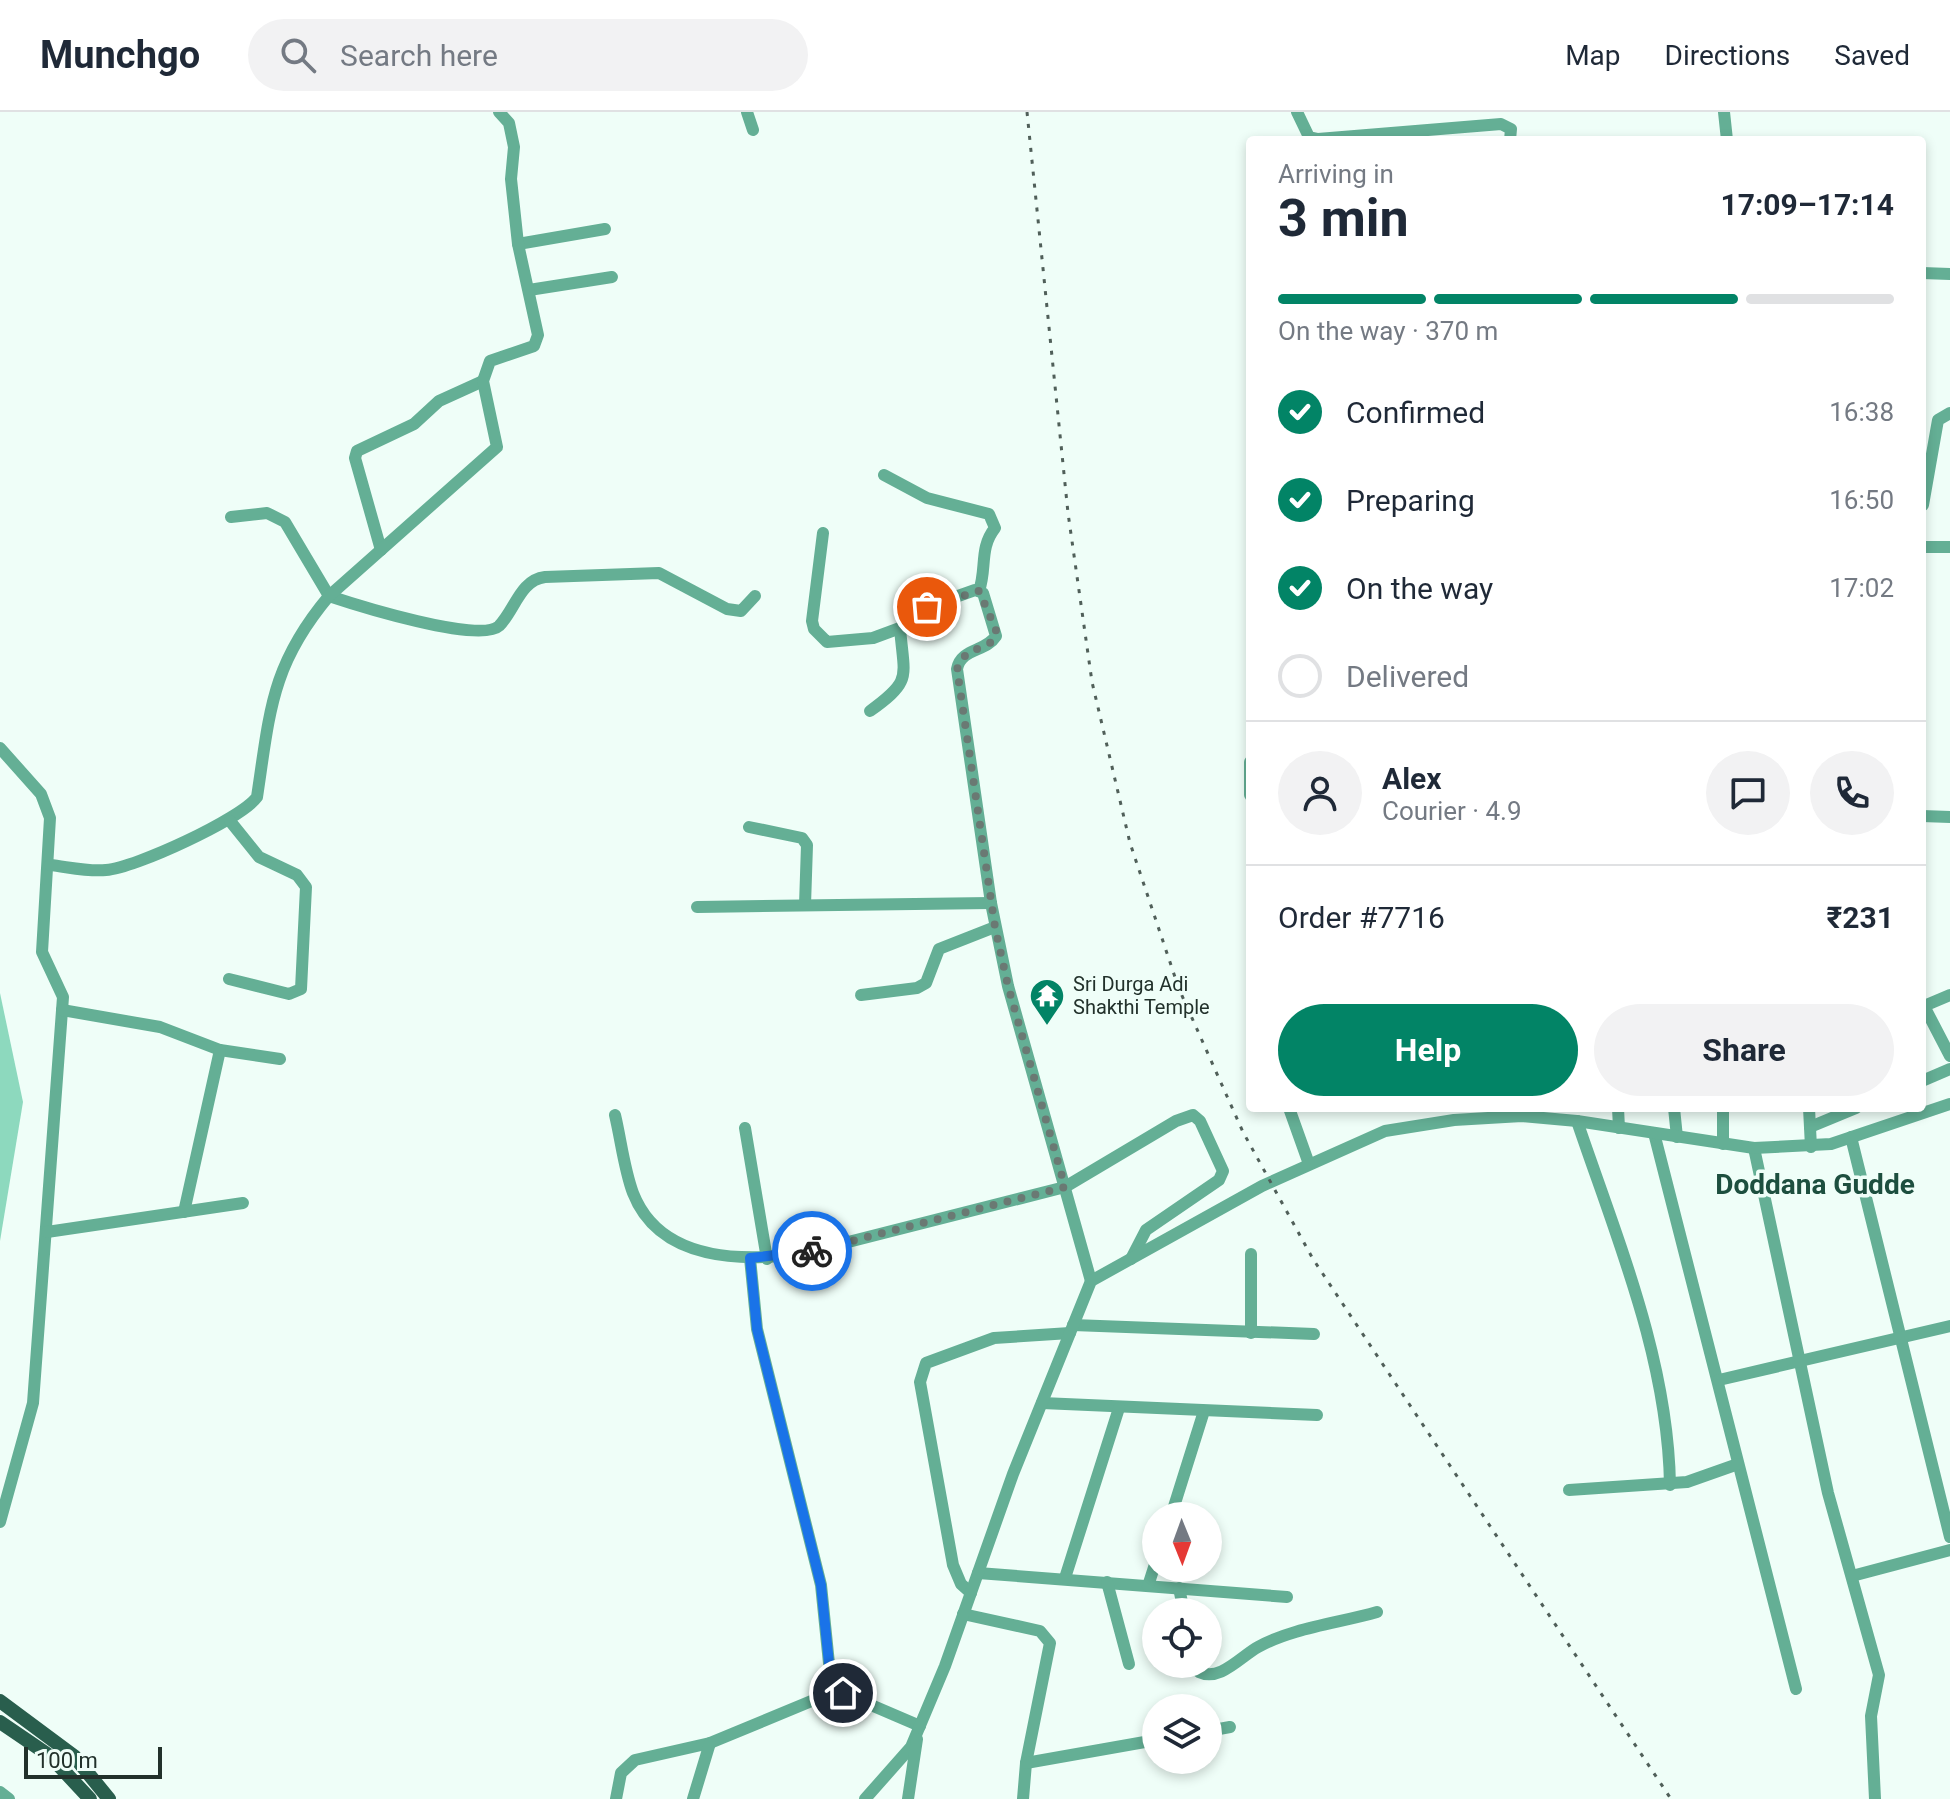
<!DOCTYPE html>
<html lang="en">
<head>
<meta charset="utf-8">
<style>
  body { margin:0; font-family:Roboto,sans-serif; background:#f2f2f3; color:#1f2937; height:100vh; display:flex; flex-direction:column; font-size:30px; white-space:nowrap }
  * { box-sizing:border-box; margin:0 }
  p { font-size:26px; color:#747a83 }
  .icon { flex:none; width:44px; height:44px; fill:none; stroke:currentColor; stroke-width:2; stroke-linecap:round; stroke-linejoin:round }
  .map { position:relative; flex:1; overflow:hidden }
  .side { position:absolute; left:1246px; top:24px; width:680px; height:976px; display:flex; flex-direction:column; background:#fff; border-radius:8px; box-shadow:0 4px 12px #0003 }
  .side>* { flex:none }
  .needle { width:52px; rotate:179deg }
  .buttons { position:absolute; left:1142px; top:1390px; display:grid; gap:16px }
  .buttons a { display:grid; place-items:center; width:80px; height:80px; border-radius:50%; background:#fff; box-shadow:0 4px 12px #0003; font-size:40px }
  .scale { position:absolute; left:24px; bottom:20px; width:138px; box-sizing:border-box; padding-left:8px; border:4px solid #22312b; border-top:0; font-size:22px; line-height:28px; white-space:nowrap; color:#22312b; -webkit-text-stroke:6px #effef8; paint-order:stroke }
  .pin { position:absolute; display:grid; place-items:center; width:68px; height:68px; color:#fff; margin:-34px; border:4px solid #fff; border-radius:50%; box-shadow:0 2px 8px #0007 }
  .courier { position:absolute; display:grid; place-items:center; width:80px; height:80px; margin:-40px; border:6px solid #1a73e8; border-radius:50%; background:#fff; color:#222; box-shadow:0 2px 10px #0007 }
  .overview em { font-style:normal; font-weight:700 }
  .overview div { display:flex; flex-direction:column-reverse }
  .overview { display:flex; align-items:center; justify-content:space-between; height:136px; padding:0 32px }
  h1 { font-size:52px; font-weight:700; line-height:60px }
  .bar { display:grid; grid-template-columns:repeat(4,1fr); gap:12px 8px; align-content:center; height:96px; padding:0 32px }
  .bar i { height:10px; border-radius:6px; background:#e0e1e3 }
  .bar .on { background:#028466 }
  .bar p { grid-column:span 4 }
  .line { display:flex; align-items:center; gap:20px; padding:0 32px; border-top:2px solid #e0e1e3 }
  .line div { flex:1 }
  .round { display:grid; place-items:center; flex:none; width:84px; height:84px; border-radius:42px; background:#f2f2f3 }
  ol { padding:0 32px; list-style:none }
  li { display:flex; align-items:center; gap:24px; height:88px }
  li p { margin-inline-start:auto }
  li .icon { padding:8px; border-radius:50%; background:#028466; color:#fff; stroke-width:4 }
  li:last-child { color:#747a83 }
  li i { width:44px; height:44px; border:4px solid #e0e1e3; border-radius:50% }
  .cta { display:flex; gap:16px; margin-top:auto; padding:16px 32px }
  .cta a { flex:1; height:92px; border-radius:48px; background:#028466; color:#fff; font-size:32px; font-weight:700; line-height:92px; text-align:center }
  .cta a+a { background:#f2f2f3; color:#1f2937 }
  header { display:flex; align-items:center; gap:48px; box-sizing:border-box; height:112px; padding:0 40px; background:#fff; border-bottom:2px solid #e0e1e3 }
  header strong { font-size:38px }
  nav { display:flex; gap:44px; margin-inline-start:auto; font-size:28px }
  .search { width:560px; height:72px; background:#f2f2f3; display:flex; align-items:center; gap:20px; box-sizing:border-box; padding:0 28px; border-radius:44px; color:#747a83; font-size:30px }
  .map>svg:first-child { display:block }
</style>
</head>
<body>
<header>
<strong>Munchgo</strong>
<div class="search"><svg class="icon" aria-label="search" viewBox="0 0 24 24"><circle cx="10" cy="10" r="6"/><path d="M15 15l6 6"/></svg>Search here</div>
<nav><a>Map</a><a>Directions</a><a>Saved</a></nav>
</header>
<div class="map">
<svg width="1950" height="1687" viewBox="0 0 1950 1687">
  <rect width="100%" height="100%" fill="#effef8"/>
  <polygon fill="#8dd9be" points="0,881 23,990 0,1129"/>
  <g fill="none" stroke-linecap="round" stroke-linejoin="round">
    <g stroke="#64af95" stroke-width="12">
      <polyline points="747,0 753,18"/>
      <polyline points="1297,0 1309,25 1318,27 1501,12 1511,17 1510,28"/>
      <polyline points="1724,0 1727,28"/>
      <polyline points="518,132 605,117"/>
      <polyline points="1922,161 1950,162"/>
      <polyline points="529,178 612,165"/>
      <path d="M884,363L927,386L989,402L995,416C979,436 987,456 979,479"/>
      <polyline points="1923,393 1938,308 1950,301"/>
      <path d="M231,405L267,401L285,410L329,484C356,493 480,532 499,514C515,498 520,468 545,465L659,461L727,497L741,499L755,484"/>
      <path d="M823,421L812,509L814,517L827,530L873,526L900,516L927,495L975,478L983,481L996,524C986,540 961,536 957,557L991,791L1008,874L1091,1169"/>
      <polyline points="1922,435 1950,435"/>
      <polyline points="381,438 355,346 357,339 414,312 439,289 483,269"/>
      <path d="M870,599C913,568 904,566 900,516"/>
      <polyline points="0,636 41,682 50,706 42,840 63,885 33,1291 0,1410"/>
      <polyline points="1250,650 1250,683"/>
      <polyline points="1922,704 1950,705"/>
      <polyline points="749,715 802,726 807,733 805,793"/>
      <path d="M50,753C68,755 89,760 106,758C135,756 241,707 257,685C270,599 271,553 329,484L497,335L483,269L490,249L534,234L538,223L518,132L511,67L514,35L509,11L499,0"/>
      <polyline points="697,795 991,791"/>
      <polyline points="229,867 289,882 301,877 306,775 297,763 259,745 230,709"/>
      <polyline points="861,883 917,876 926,871 939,837 995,815"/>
      <polyline points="1950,883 1924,894 1950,944"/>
      <polyline points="62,898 160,915 220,938 280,947"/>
      <polyline points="1922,969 1950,957"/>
      <polyline points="1289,996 1309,1052"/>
      <polyline points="1618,996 1619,1016"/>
      <polyline points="1674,996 1677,1025"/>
      <polyline points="1809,996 1811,1035"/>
      <path d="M615,1003C621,1028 624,1057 633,1081C660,1150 744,1150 805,1141L1065,1075L1176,1009L1193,1003L1200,1009L1223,1059L1219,1068L1146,1118L1131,1147"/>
      <path d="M1577,1009C1617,1127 1668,1247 1670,1373"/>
      <polyline points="1810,1015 1856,996"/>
      <polyline points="745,1016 767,1147"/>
      <polyline points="1654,1021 1796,1577"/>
      <polyline points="1851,1025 1950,1425"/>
      <polyline points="1723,1032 1723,996"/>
      <polyline points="1754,1036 1828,1381 1879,1563 1871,1604 1875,1687"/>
      <polyline points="184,1100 220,938"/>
      <polyline points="47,1120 243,1091"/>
      <polyline points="750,1146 757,1217 821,1473 831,1571 843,1581 920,1614"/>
      <polyline points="1073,1213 1314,1222"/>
      <polyline points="1251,1221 1251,1142"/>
      <polyline points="1719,1268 1950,1214"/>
      <polyline points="1042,1291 1317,1303"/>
      <polyline points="1569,1378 1687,1370 1738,1352"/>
      <polyline points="1171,1404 1204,1299"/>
      <polyline points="978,1461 1287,1485"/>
      <polyline points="1852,1464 1950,1438"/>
      <polyline points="1065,1466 1119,1296"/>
      <polyline points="1107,1470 1129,1552"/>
      <polyline points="1148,1474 1156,1449"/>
      <polyline points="1179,1476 1184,1500"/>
      <polyline points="971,1481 961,1472 953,1453 920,1270 926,1251 994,1226 1070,1221"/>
      <polyline points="963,1502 1040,1519 1050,1531 1026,1651 1023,1687"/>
      <path d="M1196,1552L1199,1560C1220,1570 1240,1545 1258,1535C1292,1516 1339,1511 1377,1500"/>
      <polyline points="1208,1619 1230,1615"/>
      <polyline points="1026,1651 1156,1628"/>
      <polyline points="0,1680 9,1687"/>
      <polyline points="616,1687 621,1661 635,1648 710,1631 838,1578"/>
      <polyline points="693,1687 710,1631"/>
      <polyline points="865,1687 911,1635 945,1554 1013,1362 1091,1169 1262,1074 1385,1019 1454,1008 1522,1004 1577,1009 1754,1036 1831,1032 1950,992"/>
      <polyline points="908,1687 917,1627"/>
    </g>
    <g stroke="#295e4d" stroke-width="14">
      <polyline points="0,1589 74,1644 109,1687"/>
      <polyline points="0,1610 50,1644 90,1687"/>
    </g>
    <polyline stroke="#505f59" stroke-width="3" stroke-dasharray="4 8" stroke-linecap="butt" points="1027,0 1068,401 1092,570 1130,731 1179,877 1243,1020 1313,1147 1671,1687"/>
  </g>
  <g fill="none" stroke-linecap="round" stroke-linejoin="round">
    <polyline stroke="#6a7973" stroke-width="8" stroke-dasharray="0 14.4" points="812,1139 1065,1075 1008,874 995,815 957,557 966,542 992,530 996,518 979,479 927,495"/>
    <polyline stroke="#1a73e8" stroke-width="10" points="812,1139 750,1146 757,1217 821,1473 831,1571 843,1581"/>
  </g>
  <defs>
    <symbol id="temple-pin" viewBox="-11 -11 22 30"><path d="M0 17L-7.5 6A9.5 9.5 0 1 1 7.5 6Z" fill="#028466" stroke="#effef8"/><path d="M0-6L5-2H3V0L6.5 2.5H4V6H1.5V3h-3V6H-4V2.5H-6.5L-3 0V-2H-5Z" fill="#fff"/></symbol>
  </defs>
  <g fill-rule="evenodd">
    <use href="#temple-pin" x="1027" y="864" width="40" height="54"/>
  </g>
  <g text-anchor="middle" stroke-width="7" stroke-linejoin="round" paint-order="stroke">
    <g font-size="20" fill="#22312b" stroke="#effef8" text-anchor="start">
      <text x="1073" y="879">Sri Durga Adi<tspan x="1073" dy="23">Shakthi Temple</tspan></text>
    </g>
    <g font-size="28" font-weight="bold" fill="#1d4f3f" stroke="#effef8">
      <text x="1815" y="1082">Doddana Gudde</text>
    </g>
  </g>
</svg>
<div class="buttons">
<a><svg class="needle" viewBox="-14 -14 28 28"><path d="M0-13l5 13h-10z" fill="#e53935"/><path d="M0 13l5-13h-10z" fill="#747a83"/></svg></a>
<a><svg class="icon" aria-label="locate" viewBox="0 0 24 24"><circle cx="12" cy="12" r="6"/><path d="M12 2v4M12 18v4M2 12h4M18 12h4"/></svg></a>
<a><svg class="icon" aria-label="layers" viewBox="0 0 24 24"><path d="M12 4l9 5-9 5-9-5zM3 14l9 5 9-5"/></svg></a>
</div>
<div class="scale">100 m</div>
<div class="pin" style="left:927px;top:495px;background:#ea580c"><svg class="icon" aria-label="bag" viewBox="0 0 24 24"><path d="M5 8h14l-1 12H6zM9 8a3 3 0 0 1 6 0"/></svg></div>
<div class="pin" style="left:843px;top:1581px;background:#1f2937"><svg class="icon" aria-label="home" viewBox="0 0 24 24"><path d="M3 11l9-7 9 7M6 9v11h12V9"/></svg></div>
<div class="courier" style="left:812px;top:1139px"><svg class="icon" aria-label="bike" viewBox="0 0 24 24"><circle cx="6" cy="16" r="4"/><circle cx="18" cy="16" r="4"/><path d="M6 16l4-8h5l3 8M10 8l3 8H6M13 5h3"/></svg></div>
<section class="side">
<div class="overview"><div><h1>3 min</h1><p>Arriving in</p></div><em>17:09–17:14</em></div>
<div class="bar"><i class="on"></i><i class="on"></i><i class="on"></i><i></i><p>On the way · 370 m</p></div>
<ol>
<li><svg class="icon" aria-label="check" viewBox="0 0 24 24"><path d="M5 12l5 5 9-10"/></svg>Confirmed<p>16:38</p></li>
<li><svg class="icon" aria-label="check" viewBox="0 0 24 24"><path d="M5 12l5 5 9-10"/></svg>Preparing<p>16:50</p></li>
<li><svg class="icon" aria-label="check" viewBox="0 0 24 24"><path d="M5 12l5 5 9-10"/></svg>On the way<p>17:02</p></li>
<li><i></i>Delivered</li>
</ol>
<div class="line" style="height:144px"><a class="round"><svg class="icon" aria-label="person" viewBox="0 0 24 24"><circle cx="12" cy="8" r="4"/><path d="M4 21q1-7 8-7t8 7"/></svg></a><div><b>Alex</b><p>Courier · 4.9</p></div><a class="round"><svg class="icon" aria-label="chat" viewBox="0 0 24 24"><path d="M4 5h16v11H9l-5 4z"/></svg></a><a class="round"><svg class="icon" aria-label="phone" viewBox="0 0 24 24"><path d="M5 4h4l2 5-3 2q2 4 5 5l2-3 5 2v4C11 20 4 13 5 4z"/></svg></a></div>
<div class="line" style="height:104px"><div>Order #7716</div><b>₹231</b></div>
<div class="cta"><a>Help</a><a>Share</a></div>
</section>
</div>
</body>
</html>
